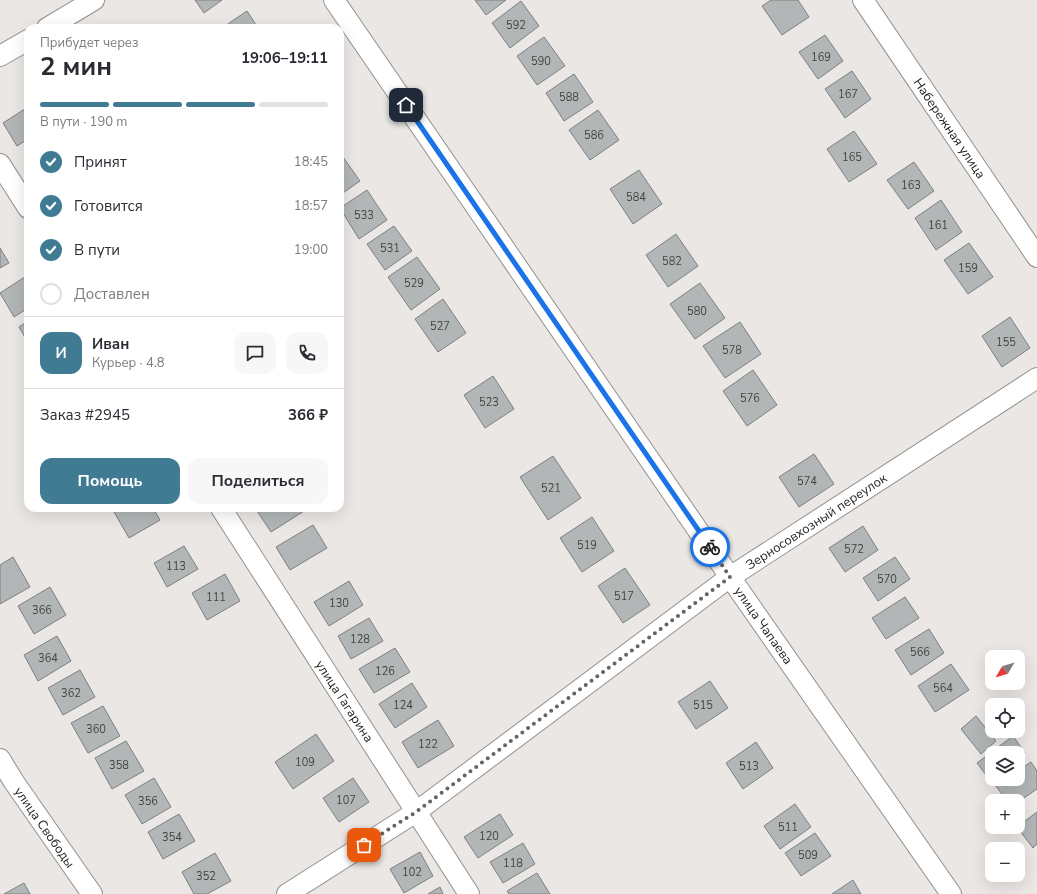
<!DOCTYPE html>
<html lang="ru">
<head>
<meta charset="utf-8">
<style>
  body { margin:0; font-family:"Nunito Sans",sans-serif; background:#f7f7f7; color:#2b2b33; height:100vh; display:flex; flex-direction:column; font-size:15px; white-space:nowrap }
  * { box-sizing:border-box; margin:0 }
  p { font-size:13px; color:#7c7c81 }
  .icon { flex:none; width:22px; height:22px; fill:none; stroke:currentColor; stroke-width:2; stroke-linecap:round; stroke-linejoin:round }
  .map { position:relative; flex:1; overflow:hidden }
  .side { position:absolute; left:24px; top:24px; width:320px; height:488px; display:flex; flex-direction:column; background:#fff; border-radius:12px; box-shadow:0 4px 16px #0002 }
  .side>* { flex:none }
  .needle { width:26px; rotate:232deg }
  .tools { position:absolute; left:985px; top:650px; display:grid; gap:8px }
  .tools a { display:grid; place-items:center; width:40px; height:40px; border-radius:8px; background:#fff; box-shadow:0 4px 16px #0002; font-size:20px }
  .pin { position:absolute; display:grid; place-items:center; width:34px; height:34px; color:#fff; margin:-17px; border-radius:8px; box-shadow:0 2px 6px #0006 }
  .courier { position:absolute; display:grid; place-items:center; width:40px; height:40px; margin:-20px; border:3px solid #1a73e8; border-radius:50%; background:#fff; color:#222; box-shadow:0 1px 5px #0007 }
  .headline em { font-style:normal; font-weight:700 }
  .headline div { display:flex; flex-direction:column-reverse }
  .headline { display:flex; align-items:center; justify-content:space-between; height:68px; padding:0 16px }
  h1 { font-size:26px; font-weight:700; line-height:30px }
  .bar { display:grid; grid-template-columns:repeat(4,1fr); gap:6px 4px; align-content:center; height:48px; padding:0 16px }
  .bar i { height:5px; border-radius:3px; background:#e1e1e2 }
  .bar .selected { background:#407b93 }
  .bar p { grid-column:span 4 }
  .line { display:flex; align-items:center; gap:10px; padding:0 16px; border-top:1px solid #e1e1e2 }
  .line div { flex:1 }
  .round { display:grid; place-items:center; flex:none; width:42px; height:42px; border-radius:12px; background:#f7f7f7 }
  ol { padding:0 16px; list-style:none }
  li { display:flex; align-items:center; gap:12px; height:44px }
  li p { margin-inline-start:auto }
  li .icon { padding:4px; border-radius:50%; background:#407b93; color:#fff; stroke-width:4 }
  li:last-child { color:#7c7c81 }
  li i { width:22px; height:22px; border:2px solid #e1e1e2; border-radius:50% }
  .action { display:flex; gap:8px; margin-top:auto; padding:8px 16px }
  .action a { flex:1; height:46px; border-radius:12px; background:#407b93; color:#fff; font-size:16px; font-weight:700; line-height:46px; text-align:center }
  .action a+a { background:#f7f7f7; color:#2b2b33 }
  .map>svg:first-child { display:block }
</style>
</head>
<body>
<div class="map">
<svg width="1037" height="894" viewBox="0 0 1037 894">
  <rect width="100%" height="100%" fill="#eae7e5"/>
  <g fill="#b2b6b7" stroke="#7d8082">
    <polygon points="195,0 222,0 204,13"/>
    <polygon points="475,0 506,0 486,15"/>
    <polygon points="771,0 798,0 809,17 782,35 762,6"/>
    <polygon points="521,1 539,26 510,48 492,23"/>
    <polygon points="247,11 258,28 222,28"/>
    <polygon points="825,35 843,61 818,79 799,52"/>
    <polygon points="544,37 565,66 537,85 517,56"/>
    <polygon points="852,71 871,99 845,118 825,89"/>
    <polygon points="574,74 593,102 564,121 546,93"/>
    <polygon points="28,107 28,139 17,146 3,123"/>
    <polygon points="598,110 619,140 590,160 569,130"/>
    <polygon points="854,131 877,164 849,182 827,149"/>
    <polygon points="340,153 360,181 340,195"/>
    <polygon points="914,162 934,191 908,209 887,180"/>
    <polygon points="639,170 662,204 633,224 610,189"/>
    <polygon points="367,190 387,220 359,239 340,208"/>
    <polygon points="941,200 962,232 936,250 915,218"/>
    <polygon points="394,226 412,251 385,270 367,244"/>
    <polygon points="676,234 698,266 668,287 646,255"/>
    <polygon points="969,243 993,277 968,294 944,260"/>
    <polygon points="0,248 9,263 0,268"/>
    <polygon points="417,257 440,289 411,310 388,277"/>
    <polygon points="28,275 28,308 14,317 0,293"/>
    <polygon points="700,283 725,318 695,339 670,304"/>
    <polygon points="443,299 466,333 438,352 415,319"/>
    <polygon points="1010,317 1030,348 1002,367 982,336"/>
    <polygon points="28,321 28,342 19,327"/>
    <polygon points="740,322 761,354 725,378 703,346"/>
    <polygon points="753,370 777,405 747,426 723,391"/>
    <polygon points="493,376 514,409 485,428 464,395"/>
    <polygon points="814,454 834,484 799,507 779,477"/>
    <polygon points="553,456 581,498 548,520 520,477"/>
    <polygon points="120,508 153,508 160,520 129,538 114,512"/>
    <polygon points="262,508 302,508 304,511 271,532 257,511"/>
    <polygon points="592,517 614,551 582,572 560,538"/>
    <polygon points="313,525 327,548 290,570 276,547"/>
    <polygon points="863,526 878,550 845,572 829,548"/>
    <polygon points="184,546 198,569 167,587 154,563"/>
    <polygon points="13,557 30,587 0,604 0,565"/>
    <polygon points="895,557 910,579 878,601 863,578"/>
    <polygon points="625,568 650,605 623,623 598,586"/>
    <polygon points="225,574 240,601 207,620 192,593"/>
    <polygon points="349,581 363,605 329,626 314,602"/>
    <polygon points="50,587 66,615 34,634 18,606"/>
    <polygon points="905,597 919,618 886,639 872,618"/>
    <polygon points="369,618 383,641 351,659 338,636"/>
    <polygon points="929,629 944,653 911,675 895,650"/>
    <polygon points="57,636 71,661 38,681 24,655"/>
    <polygon points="395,648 410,672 374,693 359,669"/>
    <polygon points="951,664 969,690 935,712 918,686"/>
    <polygon points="80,670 95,697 63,715 48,688"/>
    <polygon points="710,681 728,708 696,729 678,702"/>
    <polygon points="412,683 427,707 395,728 379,704"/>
    <polygon points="103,706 120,736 88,753 71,723"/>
    <polygon points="976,716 996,741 981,754 961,729"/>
    <polygon points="438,720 454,746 418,768 402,742"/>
    <polygon points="316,734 334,761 293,789 275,762"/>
    <polygon points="1013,736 1025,753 1018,758 1018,753 992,753 992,777 989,779 977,763"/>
    <polygon points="126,741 144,771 112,789 95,758"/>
    <polygon points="756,742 773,768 743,789 726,763"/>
    <polygon points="1031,762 1037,771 1037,789 1018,802 1018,801 1007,801 996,786 1006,779 1018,779 1018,771"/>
    <polygon points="154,778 171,807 142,824 125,795"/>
    <polygon points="353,778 369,802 339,822 323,798"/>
    <polygon points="795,804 811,827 780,849 764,826"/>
    <polygon points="1037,812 1037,844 1033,848 1017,827"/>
    <polygon points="179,814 195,841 163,859 148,832"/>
    <polygon points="500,814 513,835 478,858 464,837"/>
    <polygon points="815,833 831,856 801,876 785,853"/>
    <polygon points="523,843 535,864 503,883 490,862"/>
    <polygon points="420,852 433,876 404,893 390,869"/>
    <polygon points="215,853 231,881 207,894 194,894 182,872"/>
    <polygon points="537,873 550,894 509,894 507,891"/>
    <polygon points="853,880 861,894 832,894"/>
    <polygon points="24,883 30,894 4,894"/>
    <polygon points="440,887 443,894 428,894"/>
  </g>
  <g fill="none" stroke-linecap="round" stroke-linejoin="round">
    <defs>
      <g id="minor">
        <polyline points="334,0 730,577 951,894"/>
        <polyline points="863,0 1037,257"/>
        <polyline points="47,28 94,0"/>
        <polyline points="0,56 28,40"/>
        <polyline points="0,164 28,208"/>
        <polyline points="221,508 469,894"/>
        <polyline points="0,759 14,782 92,894"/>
        <polyline points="287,894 416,812 730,577 1037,378"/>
      </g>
    </defs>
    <use href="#minor" stroke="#93918e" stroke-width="22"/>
    <use href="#minor" stroke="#fff" stroke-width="20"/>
  </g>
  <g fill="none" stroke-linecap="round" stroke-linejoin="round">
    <polyline stroke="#666463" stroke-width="4" stroke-dasharray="0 7.2" points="364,845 416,812 730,577 710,547"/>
    <polyline stroke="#1a73e8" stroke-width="5" points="406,105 710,547"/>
  </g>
  <g text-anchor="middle" stroke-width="3" stroke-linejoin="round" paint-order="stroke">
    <g font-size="11" fill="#444">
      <text x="516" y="29">592</text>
      <text x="821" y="61">169</text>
      <text x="541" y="65">590</text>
      <text x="848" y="98">167</text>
      <text x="569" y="101">588</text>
      <text x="594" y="139">586</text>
      <text x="852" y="161">165</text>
      <text x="911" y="189">163</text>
      <text x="636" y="201">584</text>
      <text x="364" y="219">533</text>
      <text x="938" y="229">161</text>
      <text x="390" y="252">531</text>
      <text x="672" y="265">582</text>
      <text x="968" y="272">159</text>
      <text x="414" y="287">529</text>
      <text x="697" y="315">580</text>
      <text x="440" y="330">527</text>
      <text x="1006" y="346">155</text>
      <text x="732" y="354">578</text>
      <text x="750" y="402">576</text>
      <text x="489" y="406">523</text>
      <text x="807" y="485">574</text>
      <text x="551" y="492">521</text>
      <text x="587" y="549">519</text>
      <text x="854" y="553">572</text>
      <text x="176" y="570">113</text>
      <text x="887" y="583">570</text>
      <text x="624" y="600">517</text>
      <text x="216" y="601">111</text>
      <text x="339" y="607">130</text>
      <text x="42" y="614">366</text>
      <text x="360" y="643">128</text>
      <text x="920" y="656">566</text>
      <text x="48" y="662">364</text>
      <text x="385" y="675">126</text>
      <text x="943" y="692">564</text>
      <text x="71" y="697">362</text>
      <text x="403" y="709">124</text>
      <text x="703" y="709">515</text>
      <text x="96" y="733">360</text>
      <text x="428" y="748">122</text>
      <text x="305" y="766">109</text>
      <text x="119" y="769">358</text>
      <text x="749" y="770">513</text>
      <text x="346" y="804">107</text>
      <text x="148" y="805">356</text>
      <text x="788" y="831">511</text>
      <text x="489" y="840">120</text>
      <text x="172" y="841">354</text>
      <text x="808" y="859">509</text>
      <text x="513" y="867">118</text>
      <text x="412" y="876">102</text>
      <text x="206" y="880">352</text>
    </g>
    <g font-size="13" fill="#1f1e1d" stroke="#fff">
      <text transform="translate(950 128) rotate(56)" y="5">Набережная улица</text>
      <text transform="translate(816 521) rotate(-33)" y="5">Зерносовхозный переулок</text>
      <text transform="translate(764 625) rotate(55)" y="5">улица Чапаева</text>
      <text transform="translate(345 701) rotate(57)" y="5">улица Гагарина</text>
      <text transform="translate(45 827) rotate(55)" y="5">улица Свободы</text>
    </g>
  </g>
</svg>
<div class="tools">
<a><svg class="needle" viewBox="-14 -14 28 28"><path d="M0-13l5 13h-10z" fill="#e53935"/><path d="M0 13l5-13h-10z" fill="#7c7c81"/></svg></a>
<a><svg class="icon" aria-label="locate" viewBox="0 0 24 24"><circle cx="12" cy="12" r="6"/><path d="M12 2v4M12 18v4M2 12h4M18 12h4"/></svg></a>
<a><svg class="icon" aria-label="layers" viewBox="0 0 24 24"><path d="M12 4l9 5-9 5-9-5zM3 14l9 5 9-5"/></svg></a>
<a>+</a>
<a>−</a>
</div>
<div class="pin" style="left:364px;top:845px;background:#ea580c"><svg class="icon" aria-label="bag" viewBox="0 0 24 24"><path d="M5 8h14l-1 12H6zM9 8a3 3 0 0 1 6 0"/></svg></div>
<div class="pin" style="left:406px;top:105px;background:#1f2937"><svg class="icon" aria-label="home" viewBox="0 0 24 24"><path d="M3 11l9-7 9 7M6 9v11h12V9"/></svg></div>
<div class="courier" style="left:710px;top:547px"><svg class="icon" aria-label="bike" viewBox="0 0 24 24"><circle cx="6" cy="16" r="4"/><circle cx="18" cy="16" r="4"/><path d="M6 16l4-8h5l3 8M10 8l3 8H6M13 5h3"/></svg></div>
<section class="side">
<div class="headline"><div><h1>2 мин</h1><p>Прибудет через</p></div><em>19:06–19:11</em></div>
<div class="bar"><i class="selected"></i><i class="selected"></i><i class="selected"></i><i></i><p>В пути · 190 m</p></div>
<ol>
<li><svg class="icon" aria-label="check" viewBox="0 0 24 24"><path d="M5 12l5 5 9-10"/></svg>Принят<p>18:45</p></li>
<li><svg class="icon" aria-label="check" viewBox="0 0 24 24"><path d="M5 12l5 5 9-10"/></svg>Готовится<p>18:57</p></li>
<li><svg class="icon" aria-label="check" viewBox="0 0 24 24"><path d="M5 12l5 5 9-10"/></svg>В пути<p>19:00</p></li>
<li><i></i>Доставлен</li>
</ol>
<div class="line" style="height:72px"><b class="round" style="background:#407b93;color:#fff">И</b><div><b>Иван</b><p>Курьер · 4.8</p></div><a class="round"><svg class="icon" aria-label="chat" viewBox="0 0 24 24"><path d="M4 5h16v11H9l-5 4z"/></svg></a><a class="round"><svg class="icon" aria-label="phone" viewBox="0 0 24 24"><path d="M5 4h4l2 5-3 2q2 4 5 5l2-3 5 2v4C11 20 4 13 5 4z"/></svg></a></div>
<div class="line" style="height:52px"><div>Заказ #2945</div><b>366 ₽</b></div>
<div class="action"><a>Помощь</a><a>Поделиться</a></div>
</section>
</div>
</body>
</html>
